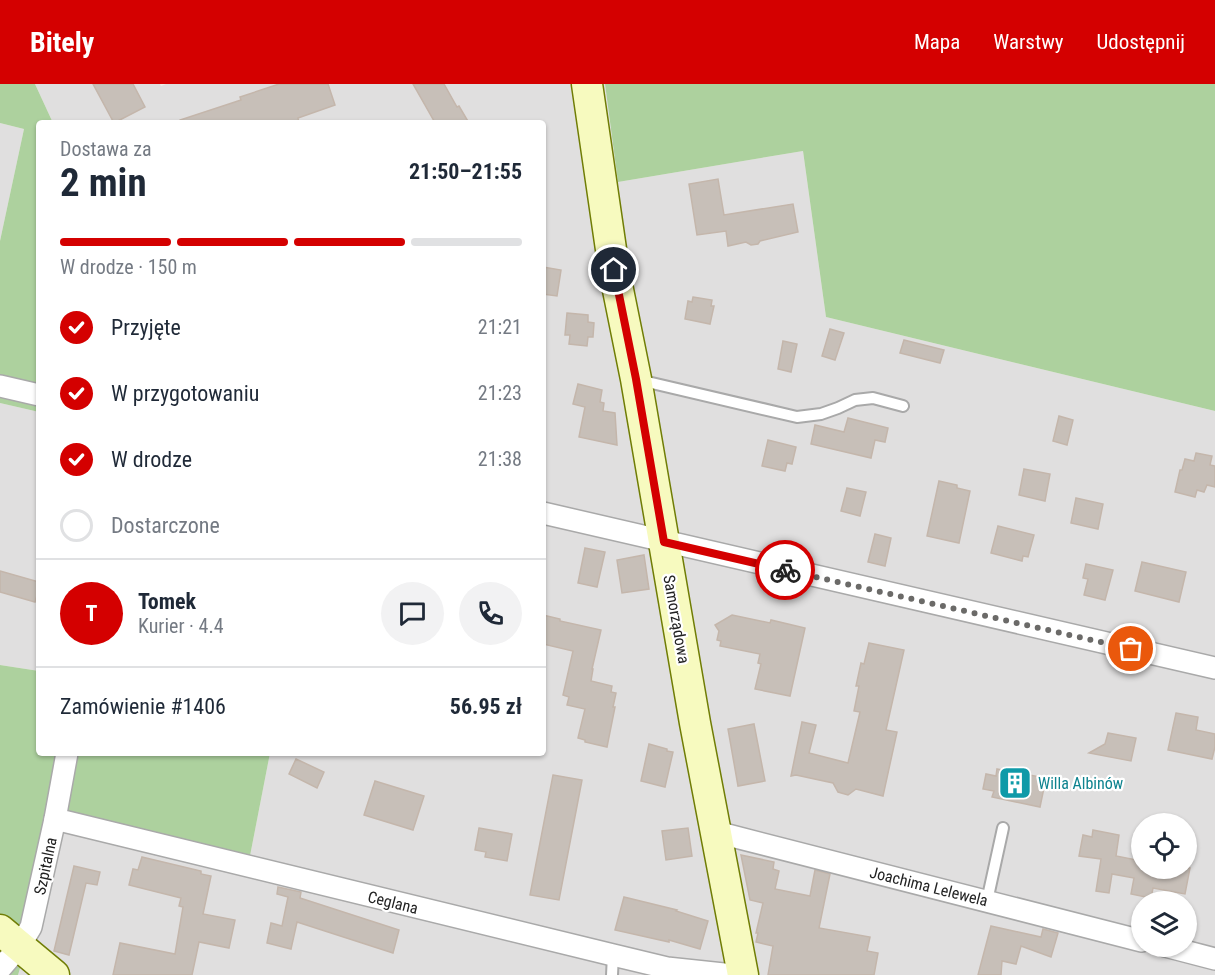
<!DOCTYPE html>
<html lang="pl">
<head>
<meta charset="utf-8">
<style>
  body { margin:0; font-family:"Roboto Condensed",sans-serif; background:#f2f2f3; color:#1f2937; height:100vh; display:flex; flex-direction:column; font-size:22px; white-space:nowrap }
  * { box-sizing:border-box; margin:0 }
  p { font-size:20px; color:#747a83 }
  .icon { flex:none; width:33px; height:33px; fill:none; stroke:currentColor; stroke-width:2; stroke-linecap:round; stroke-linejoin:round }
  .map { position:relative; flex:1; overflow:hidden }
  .sheet { position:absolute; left:36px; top:36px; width:510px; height:636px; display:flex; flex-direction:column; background:#fff; border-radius:6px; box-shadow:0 2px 4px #0004 }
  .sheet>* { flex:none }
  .controls { position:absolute; left:1131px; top:729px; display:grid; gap:12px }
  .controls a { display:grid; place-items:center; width:66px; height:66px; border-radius:50%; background:#fff; box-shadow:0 2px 4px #0004; font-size:30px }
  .pin { position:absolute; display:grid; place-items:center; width:51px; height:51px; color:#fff; margin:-26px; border:3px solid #fff; border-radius:50%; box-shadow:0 2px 6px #0007 }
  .courier { position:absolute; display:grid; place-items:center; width:60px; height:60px; margin:-30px; border:4px solid #d40000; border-radius:50%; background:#fff; color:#222; box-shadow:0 2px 8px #0007 }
  .summary em { font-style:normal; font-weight:700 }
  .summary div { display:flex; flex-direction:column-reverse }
  .summary { display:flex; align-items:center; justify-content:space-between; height:102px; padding:0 24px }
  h1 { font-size:39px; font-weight:700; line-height:45px }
  .bar { display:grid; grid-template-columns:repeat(4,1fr); gap:9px 6px; align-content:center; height:72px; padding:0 24px }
  .bar i { height:8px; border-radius:4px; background:#e0e1e3 }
  .bar .on { background:#d40000 }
  .bar p { grid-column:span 4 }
  .line { display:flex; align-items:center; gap:15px; padding:0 24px; border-top:2px solid #e0e1e3 }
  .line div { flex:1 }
  .round { display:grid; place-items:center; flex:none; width:63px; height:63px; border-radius:32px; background:#f2f2f3 }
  ol { padding:0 24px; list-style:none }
  li { display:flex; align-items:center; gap:18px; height:66px }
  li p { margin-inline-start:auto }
  li .icon { padding:6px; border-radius:50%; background:#d40000; color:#fff; stroke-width:4 }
  li:last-child { color:#747a83 }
  li i { width:33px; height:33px; border:3px solid #e0e1e3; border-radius:50% }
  header { display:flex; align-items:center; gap:36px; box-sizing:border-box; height:84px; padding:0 30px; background:#d40000; color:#fff }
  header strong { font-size:28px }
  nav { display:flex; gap:33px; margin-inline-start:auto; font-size:21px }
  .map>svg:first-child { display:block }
</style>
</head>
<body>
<header>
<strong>Bitely</strong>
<nav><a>Mapa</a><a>Warstwy</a><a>Udostępnij</a></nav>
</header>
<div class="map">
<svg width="1215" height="891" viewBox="0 0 1215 891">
  <rect width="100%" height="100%" fill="#f2efe9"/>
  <g fill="#e0dfdf" fill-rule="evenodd">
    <path d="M35,0H160L161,2L166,0H605L618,98L803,67L826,233L1215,327V891H18L66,732L249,777L270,669H543V39H53ZM1142,740H1186V784H1142ZM1142,818H1186V862H1142Z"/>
    <polygon points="0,39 24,45 0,157"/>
    <polygon points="0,319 39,328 39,587 0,581"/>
  </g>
  <g fill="#add19e">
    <polygon points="0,0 35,0 53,39 39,39 39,328 0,319 0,157 24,45 0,39"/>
    <polygon points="605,0 1215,0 1215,327 826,233 803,67 618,98"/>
    <polygon points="0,581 39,587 39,669 270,669 249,777 66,732 18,891 0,891"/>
  </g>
  <g fill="#c7bfb8" stroke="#c4b6ab" stroke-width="1.5">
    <polygon points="93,0 133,0 145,23 114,39"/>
    <polygon points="279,0 328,0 335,21 298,34 299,39 180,39 180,36 241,16 240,13"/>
    <polygon points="413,0 444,0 457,23 459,22 469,39 430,39 434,37"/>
    <polygon points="718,95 724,131 793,120 798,148 760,157 758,160 751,161 746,158 728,162 726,147 697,151 689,100"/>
    <polygon points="543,183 561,186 557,212 543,210"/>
    <polygon points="693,213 712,216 711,222 714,222 710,240 685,235 688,217 692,218"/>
    <polygon points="567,229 588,231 588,238 594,239 593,253 588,253 587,262 569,260 570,251 565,251"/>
    <polygon points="830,245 844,249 835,276 822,272"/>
    <polygon points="904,256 944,266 940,279 900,269"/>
    <polygon points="783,257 797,260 791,288 778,285"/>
    <polygon points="578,300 602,306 600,318 604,319 603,327 615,329 617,361 579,353 585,323 573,320"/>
    <polygon points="1059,332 1073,336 1067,361 1053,357"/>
    <polygon points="848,334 888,344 885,358 875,356 871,374 811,360 815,341 844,348"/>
    <polygon points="768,356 796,363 792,380 787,379 785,387 762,382"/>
    <polygon points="1196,369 1212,372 1210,381 1215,382 1215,403 1207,401 1204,408 1197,406 1195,413 1175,408 1180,386 1182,386 1185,375 1194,377"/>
    <polygon points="1024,385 1050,390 1045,417 1019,411"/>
    <polygon points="939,397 957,401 957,404 970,407 959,459 927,452"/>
    <polygon points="847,404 866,408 860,432 841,427"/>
    <polygon points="1076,414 1103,420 1098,445 1071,439"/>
    <polygon points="998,442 1034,451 1028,473 1023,472 1022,477 991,469"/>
    <polygon points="875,450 891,454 885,482 868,478"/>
    <polygon points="585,464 605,468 597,503 578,499"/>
    <polygon points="644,471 649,505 622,509 617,476"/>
    <polygon points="1142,478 1186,488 1179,518 1135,507"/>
    <polygon points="1086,480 1113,486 1105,516 1084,511 1088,495 1083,494"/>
    <polygon points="0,487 39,498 39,505 35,518 0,508"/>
    <polygon points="543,531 560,535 560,537 601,546 592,585 593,585 591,597 612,602 611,608 616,609 613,623 615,623 607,663 585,658 585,656 578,654 585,625 567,621 569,613 563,611 573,567 543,560"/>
    <polygon points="732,531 770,539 771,536 805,544 790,612 755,605 761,580 758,579 760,570 720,562 721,557 717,556 719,547 715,541"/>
    <polygon points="869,559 904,566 886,646 897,648 883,712 856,705 848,711 838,708 833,699 796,691 791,692 802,638 816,641 809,669 848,679 860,628 854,627 859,602 856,602 861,579 864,580"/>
    <polygon points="1176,629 1198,633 1196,646 1215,650 1215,663 1212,675 1168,666"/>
    <polygon points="754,640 765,697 738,702 728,645"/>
    <polygon points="1108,649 1136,654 1131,677 1089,669 1105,660"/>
    <polygon points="649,660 667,665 667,667 673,668 665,703 641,697"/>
    <polygon points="296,675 324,688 317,704 289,690"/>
    <polygon points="997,685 1046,694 1040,723 992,713 994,707 983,705 986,690 996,692"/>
    <polygon points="553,691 582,696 559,816 530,811"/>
    <polygon points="375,697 424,712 413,746 364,731"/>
    <polygon points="479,744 512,750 507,777 485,773 486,768 475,766"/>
    <polygon points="688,744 692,772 666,776 662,747"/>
    <polygon points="1093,746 1119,751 1116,772 1142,777 1142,784 1190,784 1185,810 1153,804 1151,814 1131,810 1134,794 1112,790 1109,809 1096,807 1101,775 1079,772 1083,751 1092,753"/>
    <polygon points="741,771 774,778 773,785 779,787 775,805 810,812 815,786 830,790 819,844 870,853 867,867 878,869 874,891 768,891 773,862 756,858 758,849 756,849 763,819 750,816"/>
    <polygon points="142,773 201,787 201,790 211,792 203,830 235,836 229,864 199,858 192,891 113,891 120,859 175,870 183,823 179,822 181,814 129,801 133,785 138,786"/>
    <polygon points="74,782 100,788 97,801 86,799 69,871 54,867"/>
    <polygon points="278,803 301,808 300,814 399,846 393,869 297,838 291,865 267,859 271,839 282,842 288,813 277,810"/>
    <polygon points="624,813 677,826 676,827 708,837 700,865 669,856 669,858 615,846"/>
    <polygon points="991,842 1041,853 1043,845 1058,849 1051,873 1021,862 1016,880 1002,877 1001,891 978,891"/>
  </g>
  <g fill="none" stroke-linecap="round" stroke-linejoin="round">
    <defs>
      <g id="lane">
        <polyline points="639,296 797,333 821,330 838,324 855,316 873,314 903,322"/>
        <polyline points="987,817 1003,744"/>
        <polyline points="612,891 613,871"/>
      </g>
      <g id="street">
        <polyline points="0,302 39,311"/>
        <polyline points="543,429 1215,584"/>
        <polyline points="55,735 613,871 667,884 733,891"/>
        <polyline points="716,748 1142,857"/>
        <polyline points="1165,862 1215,875"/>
        <polyline points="0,885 19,863 31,843 55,735 67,669"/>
      </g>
      <g id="secondary">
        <polyline points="587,0 614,186 636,295 695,639 743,891"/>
        <polyline points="0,846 54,891"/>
      </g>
    </defs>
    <use href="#lane" stroke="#a9a9a9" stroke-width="14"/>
    <use href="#street" stroke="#a9a9a9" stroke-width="24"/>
    <use href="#secondary" stroke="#707d05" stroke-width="33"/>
    <use href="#lane" stroke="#fff" stroke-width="10"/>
    <use href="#street" stroke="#fff" stroke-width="21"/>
    <use href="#secondary" stroke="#f7fabf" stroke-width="30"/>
  </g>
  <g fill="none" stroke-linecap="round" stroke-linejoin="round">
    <polyline stroke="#6b6a68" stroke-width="6" stroke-dasharray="0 10.8" points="785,486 1131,565"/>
    <polyline stroke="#d40000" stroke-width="8" points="614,186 636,295 664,458 785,486"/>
  </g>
  <defs>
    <symbol id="building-square" viewBox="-11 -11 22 22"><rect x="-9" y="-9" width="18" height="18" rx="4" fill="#0f9aa8" stroke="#fff"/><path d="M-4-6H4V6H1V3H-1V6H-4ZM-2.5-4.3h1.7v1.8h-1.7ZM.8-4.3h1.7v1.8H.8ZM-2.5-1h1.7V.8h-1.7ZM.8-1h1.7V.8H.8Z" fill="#fff"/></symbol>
  </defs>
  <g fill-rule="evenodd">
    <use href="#building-square" x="996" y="680" width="38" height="38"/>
  </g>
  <g text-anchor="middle" stroke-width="4.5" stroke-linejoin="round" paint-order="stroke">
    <g font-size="16" fill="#222" stroke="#fff">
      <text transform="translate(677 535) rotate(80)" y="6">Samorządowa</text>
      <text transform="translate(45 782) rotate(-78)" y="6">Szpitalna</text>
      <text transform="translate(929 802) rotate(14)" y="6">Joachima Lelewela</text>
      <text transform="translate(393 818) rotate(14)" y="6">Ceglana</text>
    </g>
    <g font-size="16" fill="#0d838f" stroke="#fff" text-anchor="start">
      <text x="1038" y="705">Willa Albinów</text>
    </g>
  </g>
</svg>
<div class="controls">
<a><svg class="icon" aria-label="locate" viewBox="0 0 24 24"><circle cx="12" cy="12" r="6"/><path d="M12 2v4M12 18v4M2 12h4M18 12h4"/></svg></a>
<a><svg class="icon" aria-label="layers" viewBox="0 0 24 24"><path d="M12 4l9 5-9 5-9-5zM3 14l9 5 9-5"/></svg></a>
</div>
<div class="pin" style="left:1131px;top:565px;background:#ea580c"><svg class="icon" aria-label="bag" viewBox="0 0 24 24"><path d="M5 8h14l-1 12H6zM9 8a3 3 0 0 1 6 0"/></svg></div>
<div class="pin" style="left:614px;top:186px;background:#1f2937"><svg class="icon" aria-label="home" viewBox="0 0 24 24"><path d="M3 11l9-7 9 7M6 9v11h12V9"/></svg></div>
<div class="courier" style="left:785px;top:486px"><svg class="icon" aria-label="bike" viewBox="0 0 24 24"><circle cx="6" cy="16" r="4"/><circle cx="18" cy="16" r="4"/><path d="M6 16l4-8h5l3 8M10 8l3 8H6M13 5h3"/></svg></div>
<section class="sheet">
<div class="summary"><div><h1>2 min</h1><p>Dostawa za</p></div><em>21:50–21:55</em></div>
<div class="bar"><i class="on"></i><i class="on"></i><i class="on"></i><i></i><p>W drodze · 150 m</p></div>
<ol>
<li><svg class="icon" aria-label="check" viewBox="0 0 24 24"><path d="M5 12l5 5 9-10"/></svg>Przyjęte<p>21:21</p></li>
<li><svg class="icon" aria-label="check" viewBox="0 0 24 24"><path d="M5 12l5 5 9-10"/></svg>W przygotowaniu<p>21:23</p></li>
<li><svg class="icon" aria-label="check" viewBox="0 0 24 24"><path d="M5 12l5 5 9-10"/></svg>W drodze<p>21:38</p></li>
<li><i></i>Dostarczone</li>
</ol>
<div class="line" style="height:108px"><b class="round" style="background:#d40000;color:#fff">T</b><div><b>Tomek</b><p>Kurier · 4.4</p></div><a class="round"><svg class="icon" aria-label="chat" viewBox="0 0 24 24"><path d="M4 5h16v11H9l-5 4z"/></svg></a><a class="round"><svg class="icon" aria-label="phone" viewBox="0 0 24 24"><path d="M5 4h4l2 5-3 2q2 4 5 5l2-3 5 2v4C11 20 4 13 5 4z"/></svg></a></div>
<div class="line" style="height:78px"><div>Zamówienie #1406</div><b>56.95 zł</b></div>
</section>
</div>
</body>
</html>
